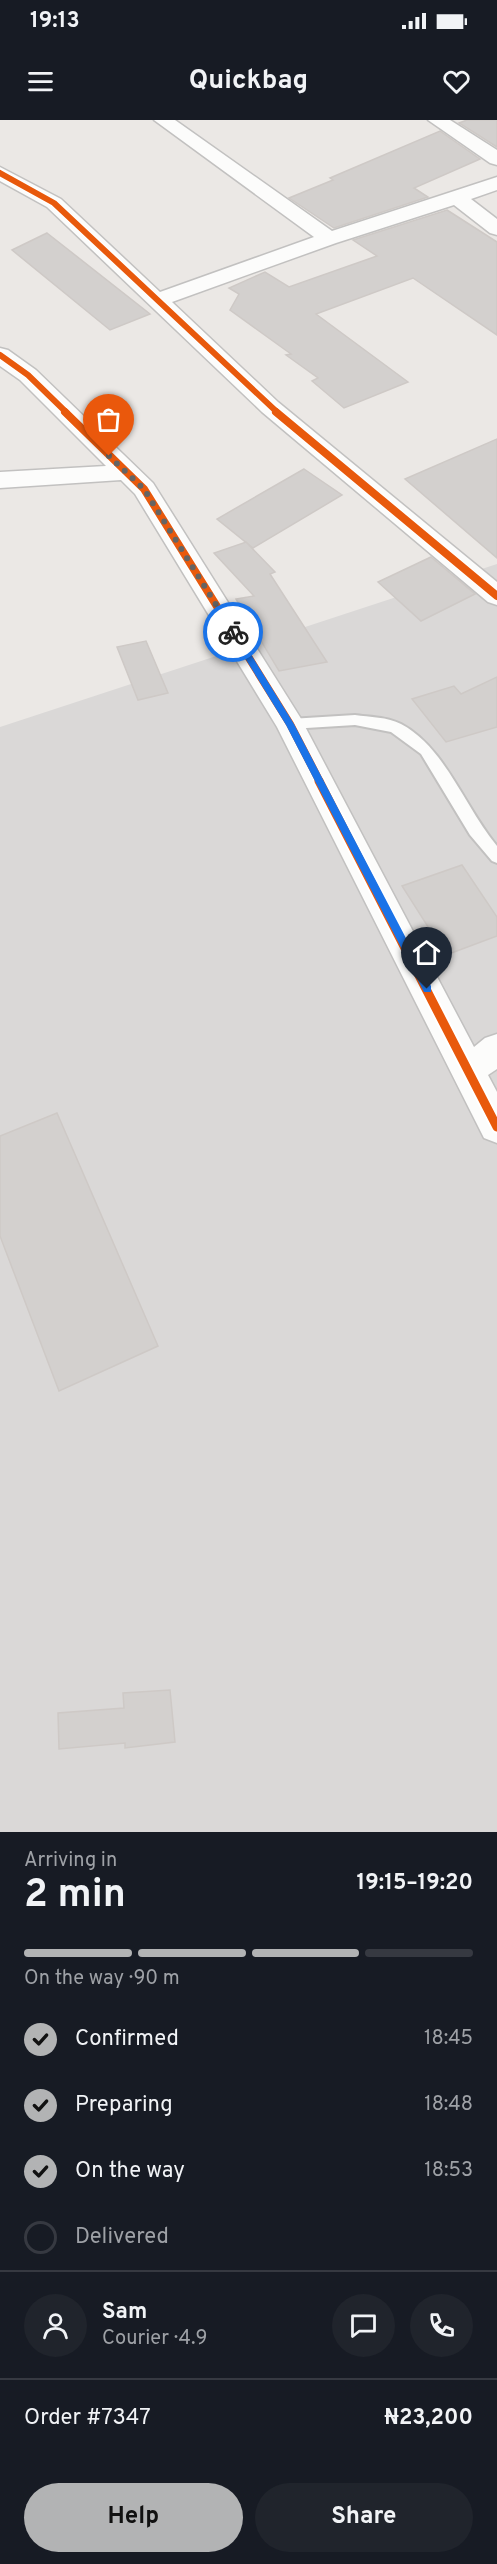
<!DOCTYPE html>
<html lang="en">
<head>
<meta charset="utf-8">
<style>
  body { margin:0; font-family:Overpass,sans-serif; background:#20242c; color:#f1f3f6; height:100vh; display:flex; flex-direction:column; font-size:22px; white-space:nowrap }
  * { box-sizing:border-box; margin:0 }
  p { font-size:20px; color:#9ea1a6 }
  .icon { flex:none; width:33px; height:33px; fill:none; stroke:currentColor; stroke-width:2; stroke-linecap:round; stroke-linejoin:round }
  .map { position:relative; height:1712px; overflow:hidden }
  .drawer { display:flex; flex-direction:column; background:#171b24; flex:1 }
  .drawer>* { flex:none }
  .pin { position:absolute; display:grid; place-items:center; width:51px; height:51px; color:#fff; margin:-62px -26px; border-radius:50% 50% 50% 0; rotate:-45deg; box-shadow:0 0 6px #0007 }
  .pin .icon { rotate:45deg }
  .courier { position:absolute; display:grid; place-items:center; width:60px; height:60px; margin:-30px; border:4px solid #1a73e8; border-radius:50%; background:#fff; color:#222; box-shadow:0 2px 8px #0007 }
  .overview em { font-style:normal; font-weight:700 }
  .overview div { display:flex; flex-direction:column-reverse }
  .overview { display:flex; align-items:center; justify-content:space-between; height:102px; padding:0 24px }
  h1 { font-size:39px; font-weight:700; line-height:45px }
  .bar { display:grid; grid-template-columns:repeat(4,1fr); gap:9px 6px; align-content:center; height:72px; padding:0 24px }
  .bar i { height:8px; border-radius:4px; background:#363941 }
  .bar .on { background:#b2b3b4 }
  .bar p { grid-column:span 4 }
  .line { display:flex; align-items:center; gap:15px; padding:0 24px; border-top:2px solid #363941 }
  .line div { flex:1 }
  .round { display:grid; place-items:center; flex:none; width:63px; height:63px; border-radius:32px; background:#20242c }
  ol { padding:0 24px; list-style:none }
  li { display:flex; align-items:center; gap:18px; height:66px }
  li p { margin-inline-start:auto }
  li .icon { padding:6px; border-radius:50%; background:#b2b3b4; color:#111; stroke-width:4 }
  li:last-child { color:#9ea1a6 }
  li i { width:33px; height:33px; border:3px solid #363941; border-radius:50% }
  .button { display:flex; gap:12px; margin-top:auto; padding:12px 24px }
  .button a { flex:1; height:69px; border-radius:36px; background:#b2b3b4; color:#111; font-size:24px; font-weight:700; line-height:69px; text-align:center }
  .button a+a { background:#20242c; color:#f1f3f6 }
  .status { display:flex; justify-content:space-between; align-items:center; height:42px; padding:0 30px; background:#171b24; direction:ltr }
  .status svg { height:16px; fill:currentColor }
  header { display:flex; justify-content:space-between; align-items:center; height:78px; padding:0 24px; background:#171b24; font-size:27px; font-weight:700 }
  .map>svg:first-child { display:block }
</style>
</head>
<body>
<div class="status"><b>19:13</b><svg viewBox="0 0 49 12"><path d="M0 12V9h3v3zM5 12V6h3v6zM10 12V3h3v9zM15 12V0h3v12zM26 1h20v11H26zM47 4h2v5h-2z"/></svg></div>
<header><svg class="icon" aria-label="menu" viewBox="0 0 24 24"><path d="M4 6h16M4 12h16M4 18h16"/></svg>Quickbag<svg class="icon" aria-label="heart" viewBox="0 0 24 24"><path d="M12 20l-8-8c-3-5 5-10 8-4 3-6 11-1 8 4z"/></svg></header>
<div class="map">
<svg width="497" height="1712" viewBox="0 0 497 1712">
  <rect width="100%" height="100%" fill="#ebe8e5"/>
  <polygon fill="#dad8d7" points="497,444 497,1712 0,1712 0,607"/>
  <g fill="#d3d0ce" stroke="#cec9c6" stroke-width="1.5">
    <polygon points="467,0 497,0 497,27 459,3"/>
    <polygon points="440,11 480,39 414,68 428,77 334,108 289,78 333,60 330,58"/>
    <polygon points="447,90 497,122 497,215 413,158 316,194 408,262 344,288 312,261 318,258 286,235 291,234 230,190 239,174 229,168 265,152 289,167 377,136 353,120"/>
    <polygon points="47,113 150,194 110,210 12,130"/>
    <polygon points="497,319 497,438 405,359"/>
    <polygon points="304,349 342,375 253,428 217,399"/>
    <polygon points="246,422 275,452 270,454 327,542 279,551 236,479 254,476 214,433"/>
    <polygon points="431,437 475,474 421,501 378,462"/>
    <polygon points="146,521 168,573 138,580 117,527"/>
    <polygon points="497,557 497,607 446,622 412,579 454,566 461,574"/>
    <polygon points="462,745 497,797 497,816 446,835 402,766"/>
    <polygon points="57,993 158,1226 59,1271 0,1116 0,1016"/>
    <polygon points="170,1570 175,1622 125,1628 125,1623 59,1629 58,1593 124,1588 123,1573"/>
  </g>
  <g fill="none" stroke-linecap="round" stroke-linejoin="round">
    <defs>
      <path id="lane" d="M355,595C369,597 388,597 401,604C445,627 465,688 497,726V743L492,741L470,715L421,634L391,612L355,605L290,609L283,604L290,599Z"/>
      <g id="street">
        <polygon points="154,0 175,0 332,111 497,57 497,70 471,79 497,99 497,115 490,113 454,85 336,123 172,182 278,282 497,462 497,485 488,482 262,292 47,87 0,61 0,47 61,79 160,172 314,117"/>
        <polygon points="428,0 450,0 497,30 497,45 490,43"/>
        <polygon points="0,228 8,230 36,250 153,363 300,597 474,927 485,918 497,914 497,949 488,955 497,972 497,1023 484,1018 277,607 135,374 121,360 0,368 0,352 106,346 20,260 0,246"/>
      </g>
    </defs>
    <use href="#lane" stroke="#c2c1c0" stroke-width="4"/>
    <use href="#street" stroke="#c2c1c0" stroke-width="3"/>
    <use href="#lane" fill="#fcfcfb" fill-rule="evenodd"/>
    <use href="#street" fill="#fcfcfb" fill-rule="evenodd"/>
    <defs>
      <g id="cycleway-far2">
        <polyline points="0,53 54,83 278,293"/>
        <polyline points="0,235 28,255 67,293"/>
      </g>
      <g id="cycleway-far1">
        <polyline points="65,292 144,369 290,604 320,662"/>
        <polyline points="276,292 497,476"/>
      </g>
      <polyline id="cycleway" points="319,661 497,1007"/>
    </defs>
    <use href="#cycleway-far2" stroke="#fff" stroke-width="8"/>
    <use href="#cycleway-far1" stroke="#fff" stroke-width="10"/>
    <use href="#cycleway" stroke="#fff" stroke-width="13"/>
    <use href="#cycleway-far2" stroke="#e8590c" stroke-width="6"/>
    <use href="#cycleway-far1" stroke="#e8590c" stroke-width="8"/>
    <use href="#cycleway" stroke="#e8590c" stroke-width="9"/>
  </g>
  <polygon fill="#1a73e8" points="230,510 236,510 294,604 431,866 431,872 424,872 286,605 229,512"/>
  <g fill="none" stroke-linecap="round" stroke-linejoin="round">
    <polyline stroke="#656463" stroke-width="6" stroke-dasharray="0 10.8" points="109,336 144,369 233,512"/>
  </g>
</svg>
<div class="pin" style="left:109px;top:336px;background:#ea580c"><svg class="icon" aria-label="bag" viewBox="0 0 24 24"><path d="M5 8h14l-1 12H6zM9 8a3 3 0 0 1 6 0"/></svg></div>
<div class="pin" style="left:427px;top:869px;background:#1f2937"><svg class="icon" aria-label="home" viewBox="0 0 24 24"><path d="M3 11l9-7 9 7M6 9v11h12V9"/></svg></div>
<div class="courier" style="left:233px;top:512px"><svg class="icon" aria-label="bike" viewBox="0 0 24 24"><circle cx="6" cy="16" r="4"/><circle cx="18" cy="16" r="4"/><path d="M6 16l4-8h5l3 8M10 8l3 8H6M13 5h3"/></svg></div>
</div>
<section class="drawer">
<div class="overview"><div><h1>2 min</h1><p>Arriving in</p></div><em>19:15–19:20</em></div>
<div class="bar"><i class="on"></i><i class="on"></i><i class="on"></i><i></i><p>On the way · 90 m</p></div>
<ol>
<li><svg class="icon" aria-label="check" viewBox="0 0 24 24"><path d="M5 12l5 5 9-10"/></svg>Confirmed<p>18:45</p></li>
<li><svg class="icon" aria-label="check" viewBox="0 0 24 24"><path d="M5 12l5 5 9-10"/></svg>Preparing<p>18:48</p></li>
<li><svg class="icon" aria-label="check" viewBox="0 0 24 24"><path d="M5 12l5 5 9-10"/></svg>On the way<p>18:53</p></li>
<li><i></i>Delivered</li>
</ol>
<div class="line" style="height:108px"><a class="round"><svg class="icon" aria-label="person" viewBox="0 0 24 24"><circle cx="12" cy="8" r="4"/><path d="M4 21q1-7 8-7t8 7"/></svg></a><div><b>Sam</b><p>Courier · 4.9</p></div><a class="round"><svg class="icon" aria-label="chat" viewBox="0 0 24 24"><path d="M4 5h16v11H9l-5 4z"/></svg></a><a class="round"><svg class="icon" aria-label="phone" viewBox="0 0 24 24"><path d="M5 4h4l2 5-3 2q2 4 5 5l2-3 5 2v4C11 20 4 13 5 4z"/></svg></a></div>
<div class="line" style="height:78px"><div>Order #7347</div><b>₦23,200</b></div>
<div class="button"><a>Help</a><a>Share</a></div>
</section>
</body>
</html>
